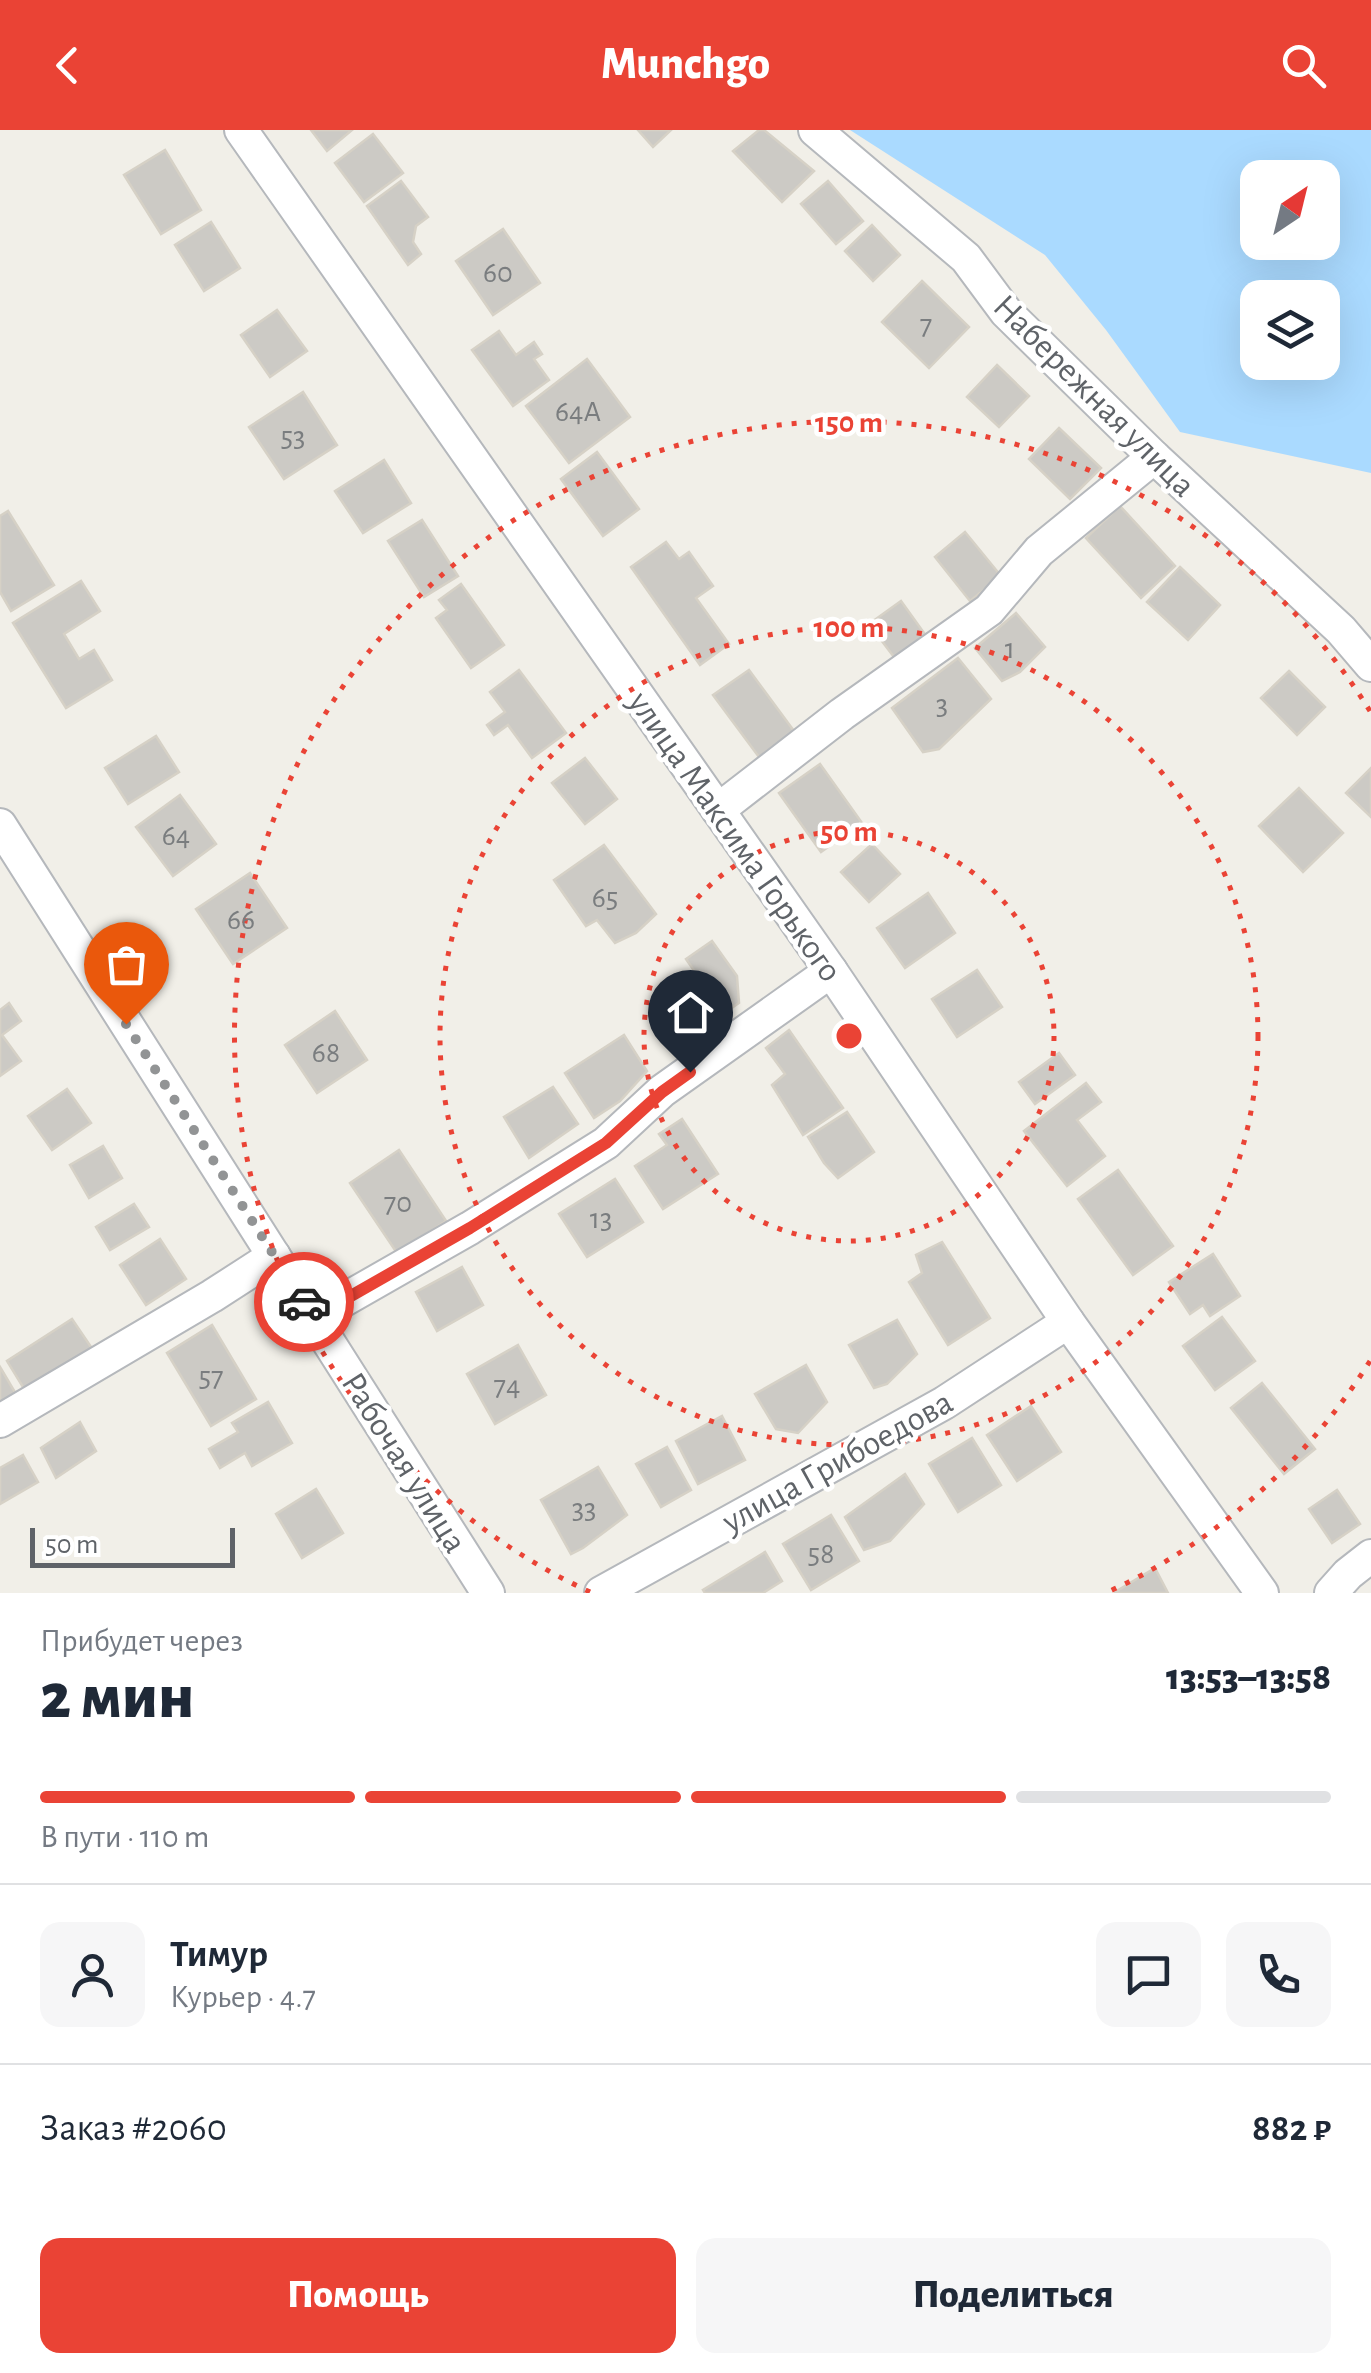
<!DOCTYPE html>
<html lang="ru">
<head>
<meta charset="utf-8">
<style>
  body { margin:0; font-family:"Alegreya Sans",sans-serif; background:#f6f6f7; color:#1f2937; height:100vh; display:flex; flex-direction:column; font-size:38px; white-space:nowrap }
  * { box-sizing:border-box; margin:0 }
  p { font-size:32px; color:#747a83 }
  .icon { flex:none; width:55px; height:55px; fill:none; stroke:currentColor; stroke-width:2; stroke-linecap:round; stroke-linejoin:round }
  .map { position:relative; height:1463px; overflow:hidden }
  .details { display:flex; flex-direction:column; background:#fff; flex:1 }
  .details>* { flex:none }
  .needle { width:65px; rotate:35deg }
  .tools { position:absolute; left:1240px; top:30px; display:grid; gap:20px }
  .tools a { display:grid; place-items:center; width:100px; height:100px; border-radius:20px; background:#fff; box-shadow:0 10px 40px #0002; font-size:50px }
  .scale { position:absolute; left:30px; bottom:25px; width:205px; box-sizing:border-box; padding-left:10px; border:5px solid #5f6368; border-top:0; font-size:28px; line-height:35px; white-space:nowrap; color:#5f6368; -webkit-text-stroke:8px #fff; paint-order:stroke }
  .pin { position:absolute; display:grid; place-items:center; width:85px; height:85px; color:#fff; margin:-102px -42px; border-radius:50% 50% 50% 0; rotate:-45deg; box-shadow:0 0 10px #0007 }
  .pin .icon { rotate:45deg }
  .courier { position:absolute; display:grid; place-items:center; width:100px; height:100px; margin:-50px; border:8px solid #ea4335; border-radius:50%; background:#fff; color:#222; box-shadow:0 2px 12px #0007 }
  .summary em { font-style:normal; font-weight:800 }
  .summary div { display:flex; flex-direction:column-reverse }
  .summary { display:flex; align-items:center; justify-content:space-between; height:170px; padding:0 40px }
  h1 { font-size:65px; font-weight:800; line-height:75px }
  .bar { display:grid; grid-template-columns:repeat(4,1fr); gap:15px 10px; align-content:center; height:120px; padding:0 40px }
  .bar i { height:12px; border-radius:8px; background:#e0e1e3 }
  .bar .on { background:#ea4335 }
  .bar p { grid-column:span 4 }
  .line { display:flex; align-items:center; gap:25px; padding:0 40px; border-top:2px solid #e0e1e3 }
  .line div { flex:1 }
  .round { display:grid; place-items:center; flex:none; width:105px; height:105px; border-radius:20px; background:#f6f6f7 }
  .primary-button { display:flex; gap:20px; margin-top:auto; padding:20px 40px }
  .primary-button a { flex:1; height:115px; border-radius:20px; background:#ea4335; color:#fff; font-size:40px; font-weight:800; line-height:115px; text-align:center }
  .primary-button a+a { background:#f6f6f7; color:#1f2937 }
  header { display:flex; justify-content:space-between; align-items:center; height:130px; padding:0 40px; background:#ea4335; color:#fff; font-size:45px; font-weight:800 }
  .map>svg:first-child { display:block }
</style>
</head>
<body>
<header><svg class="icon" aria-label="back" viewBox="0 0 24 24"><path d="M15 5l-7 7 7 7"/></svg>Munchgo<svg class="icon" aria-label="search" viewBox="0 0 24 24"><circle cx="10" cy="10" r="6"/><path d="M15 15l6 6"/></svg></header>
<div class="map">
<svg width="1371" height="1463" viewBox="0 0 1371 1463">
  <rect width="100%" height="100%" fill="#f1efe8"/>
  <path fill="#aadaff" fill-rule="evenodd" d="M850,0H1371V343L1180,302L1106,200L1045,125ZM1258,48H1322V112H1258ZM1258,168H1322V232H1258Z"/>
  <g fill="#cccac5" stroke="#d6d1c6" stroke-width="2.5">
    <polygon points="311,0 352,0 327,21"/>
    <polygon points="638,0 671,0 653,17"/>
    <polygon points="759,0 764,0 814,41 782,72 733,21"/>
    <polygon points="373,4 403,43 364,72 335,33"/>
    <polygon points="165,20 201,80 161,104 124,45"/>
    <polygon points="401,51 428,87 416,96 413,112 421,124 408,135 367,76"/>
    <polygon points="828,51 863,91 836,114 801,74"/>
    <polygon points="211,92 240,138 204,161 175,115"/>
    <polygon points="872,95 900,125 873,151 845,121"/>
    <polygon points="503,99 540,153 493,185 456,131"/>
    <polygon points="922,151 969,197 929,238 882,192"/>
    <polygon points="277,180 307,221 270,247 241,205"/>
    <polygon points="499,201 516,225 534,212 542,224 534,229 549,250 513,276 472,220"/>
    <polygon points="587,229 630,287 569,333 526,276"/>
    <polygon points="997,235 1029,266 999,297 967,267"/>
    <polygon points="303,262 337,315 284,349 249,297"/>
    <polygon points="1059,298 1101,338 1070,369 1029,329"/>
    <polygon points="597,322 639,379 603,406 561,349"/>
    <polygon points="384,330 411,373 363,403 335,361"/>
    <polygon points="1120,376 1175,436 1141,468 1086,408"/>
    <polygon points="8,381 54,455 11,481 0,462 0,386"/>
    <polygon points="422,390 458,446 424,467 388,411"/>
    <polygon points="965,402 1001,446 970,471 935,427"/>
    <polygon points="666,412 679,429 689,422 713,456 696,468 729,514 700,535 631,437"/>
    <polygon points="1180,437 1220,475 1188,510 1147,472"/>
    <polygon points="81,451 100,481 64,504 79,529 94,520 112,550 66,578 13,493"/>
    <polygon points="461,454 504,515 471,538 436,488 447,480 439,470"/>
    <polygon points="901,471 924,503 912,520 897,531 869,494"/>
    <polygon points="1016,483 1045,517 1020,542 1002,551 975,518"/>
    <polygon points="958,528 991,569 939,619 923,622 892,578"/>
    <polygon points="519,540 566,603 532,628 508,595 494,605 487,595 505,582 490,562"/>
    <polygon points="749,540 794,601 759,627 713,565"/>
    <polygon points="1289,541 1325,577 1297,605 1261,568"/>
    <polygon points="156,606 179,642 128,674 105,638"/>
    <polygon points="585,628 617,669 585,694 552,653"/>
    <polygon points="820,634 862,693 821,722 779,663"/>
    <polygon points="1371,638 1371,687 1346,663"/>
    <polygon points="1299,658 1343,703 1303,742 1259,696"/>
    <polygon points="180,665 216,714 173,746 136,697"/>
    <polygon points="872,714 900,744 869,772 841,742"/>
    <polygon points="604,715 656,784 636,803 615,813 597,790 586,796 554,750"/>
    <polygon points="250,743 287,798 233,834 196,779"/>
    <polygon points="928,763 955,803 905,838 877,798"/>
    <polygon points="712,811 737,846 739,873 683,912 661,881 702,852 686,829"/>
    <polygon points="977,840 1002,877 957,907 932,869"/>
    <polygon points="9,873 21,891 2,905 21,931 0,946 0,880"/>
    <polygon points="335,881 367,930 317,963 285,915"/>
    <polygon points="789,900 843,978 803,1005 772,955 785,944 766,918"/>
    <polygon points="624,905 647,941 620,971 594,988 565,943"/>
    <polygon points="1059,923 1075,945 1035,974 1019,952"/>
    <polygon points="1086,953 1101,972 1077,990 1105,1026 1067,1056 1024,1001"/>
    <polygon points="553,957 578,994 529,1028 504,987"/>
    <polygon points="67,959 91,993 52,1020 28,986"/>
    <polygon points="847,982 874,1022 838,1048 824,1033 808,1007"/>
    <polygon points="682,989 718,1044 663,1079 635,1036 667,1015 659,1004"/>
    <polygon points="103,1016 122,1048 89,1068 70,1035"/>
    <polygon points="399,1020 446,1091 397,1123 350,1053"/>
    <polygon points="1118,1040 1173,1116 1133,1145 1078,1069"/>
    <polygon points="615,1049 643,1092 587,1127 559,1084"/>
    <polygon points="134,1074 149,1097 110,1120 96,1097"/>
    <polygon points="160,1109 186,1149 146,1175 120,1135"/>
    <polygon points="942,1112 990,1188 948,1215 909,1152 922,1143 916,1125"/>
    <polygon points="1213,1124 1240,1166 1210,1186 1203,1175 1190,1184 1169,1152"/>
    <polygon points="462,1137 483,1175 437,1201 416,1162"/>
    <polygon points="1222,1187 1255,1231 1215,1260 1183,1216"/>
    <polygon points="72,1189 93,1220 26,1262 7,1231"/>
    <polygon points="897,1190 917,1224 887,1254 874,1258 849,1215"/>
    <polygon points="212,1195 256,1269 211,1296 167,1223"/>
    <polygon points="518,1215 546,1265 495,1294 467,1244"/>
    <polygon points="806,1235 827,1272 798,1303 776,1299 755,1264"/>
    <polygon points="0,1237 19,1269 0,1280"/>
    <polygon points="1262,1253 1315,1319 1284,1344 1231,1278"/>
    <polygon points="268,1272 292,1313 252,1336 245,1323 220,1338 209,1319 238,1302 232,1293"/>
    <polygon points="1031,1276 1061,1322 1017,1351 987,1305"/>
    <polygon points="722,1286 745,1330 698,1354 676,1311"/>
    <polygon points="80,1292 96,1321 56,1348 41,1318"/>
    <polygon points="972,1308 1001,1355 958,1382 929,1334"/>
    <polygon points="667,1317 691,1360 661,1377 636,1334"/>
    <polygon points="23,1325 38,1352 0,1374 0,1338"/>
    <polygon points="598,1337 627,1385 583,1418 571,1424 541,1370"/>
    <polygon points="905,1344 924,1374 890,1411 864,1420 845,1387"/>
    <polygon points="316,1359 343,1403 302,1428 276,1384"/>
    <polygon points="1337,1360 1360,1394 1332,1413 1309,1379"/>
    <polygon points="831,1385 859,1431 811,1460 783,1414"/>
    <polygon points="765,1422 782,1451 763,1463 705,1463 703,1460"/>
    <polygon points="1155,1438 1168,1463 1116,1463 1115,1462"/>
  </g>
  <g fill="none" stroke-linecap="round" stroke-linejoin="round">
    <defs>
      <g id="minor">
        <polyline points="241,0 831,841 1068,1192 1262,1463"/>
        <polyline points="815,0 966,128 1006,182 1154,327 1341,500 1371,535"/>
        <polyline points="718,680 842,584 989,480 1039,421 1154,327"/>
        <polyline points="0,695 488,1463"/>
        <polyline points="314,1187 470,1098 606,1013 662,961 831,841"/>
        <polyline points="0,1291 212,1166 274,1126"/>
        <polyline points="601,1463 944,1273 1068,1192"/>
        <polyline points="1331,1463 1348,1444 1371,1426"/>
      </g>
    </defs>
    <use href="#minor" stroke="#b5b8bc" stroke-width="36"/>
    <use href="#minor" stroke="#fff" stroke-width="32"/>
  </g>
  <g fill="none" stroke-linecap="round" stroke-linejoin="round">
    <polyline stroke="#929495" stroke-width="10" stroke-dasharray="0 18" points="126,894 304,1172"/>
    <polyline stroke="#ea4335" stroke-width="12" points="304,1172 314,1187 470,1098 606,1013 662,962 690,942"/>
  </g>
  <g fill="none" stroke="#ea4335" stroke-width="5" stroke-dasharray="5 10">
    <circle cx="849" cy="906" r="205"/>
    <circle cx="849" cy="906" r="409"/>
    <path d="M1370 1231A614 614 0 0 1 1108 1462M590 1462A614 614 0 1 1 1370 581"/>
  </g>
  <g text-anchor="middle" stroke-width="9" stroke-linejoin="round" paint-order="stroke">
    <g font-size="30" fill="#7a7d7f">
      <text x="498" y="152">60</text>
      <text x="926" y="204">7</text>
      <text x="578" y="291">64А</text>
      <text x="293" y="316">53</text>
      <text x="1010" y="528">1</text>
      <text x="942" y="584">3</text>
      <text x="176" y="715">64</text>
      <text x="605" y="777">65</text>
      <text x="241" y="799">66</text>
      <text x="326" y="932">68</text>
      <text x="398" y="1082">70</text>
      <text x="601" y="1098">13</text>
      <text x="211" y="1256">57</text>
      <text x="507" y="1265">74</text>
      <text x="584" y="1388">33</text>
      <text x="821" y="1433">58</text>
    </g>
    <g font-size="35" fill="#5f6368" stroke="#fff">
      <text transform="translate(1095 265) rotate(45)" y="12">Набережная улица</text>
      <text transform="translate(736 706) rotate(55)" y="12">улица Максима Горького</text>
      <text transform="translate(837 1331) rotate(-29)" y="12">улица Грибоедова</text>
      <text transform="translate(405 1332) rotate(58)" y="12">Рабочая улица</text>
    </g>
  </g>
  <circle cx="849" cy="906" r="15" fill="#ea4335" stroke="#fff" stroke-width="5"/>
  <g font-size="30" text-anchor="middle" font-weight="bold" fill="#ea4335" stroke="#fff" stroke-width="9" stroke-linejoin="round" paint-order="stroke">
    <text x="849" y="302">150 m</text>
    <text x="849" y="507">100 m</text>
    <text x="849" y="711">50 m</text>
  </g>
</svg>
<div class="tools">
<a><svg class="needle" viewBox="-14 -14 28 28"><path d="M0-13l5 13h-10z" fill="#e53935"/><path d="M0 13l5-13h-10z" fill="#747a83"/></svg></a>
<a><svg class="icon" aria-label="layers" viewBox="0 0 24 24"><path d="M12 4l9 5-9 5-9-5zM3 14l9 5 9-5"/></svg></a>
</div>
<div class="scale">50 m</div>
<div class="pin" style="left:126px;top:894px;background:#ea580c"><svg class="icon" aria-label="bag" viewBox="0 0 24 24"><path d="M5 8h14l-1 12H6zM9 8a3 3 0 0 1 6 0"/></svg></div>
<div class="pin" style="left:690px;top:942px;background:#1f2937"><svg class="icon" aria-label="home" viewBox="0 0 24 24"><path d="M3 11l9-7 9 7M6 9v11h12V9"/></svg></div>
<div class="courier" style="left:304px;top:1172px"><svg class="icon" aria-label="car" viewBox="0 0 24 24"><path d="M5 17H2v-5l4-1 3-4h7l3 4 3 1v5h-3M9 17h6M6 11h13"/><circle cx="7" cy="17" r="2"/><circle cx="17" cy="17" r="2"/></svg></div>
</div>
<section class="details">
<div class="summary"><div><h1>2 мин</h1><p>Прибудет через</p></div><em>13:53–13:58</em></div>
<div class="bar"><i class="on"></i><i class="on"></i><i class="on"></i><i></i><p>В пути · 110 m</p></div>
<div class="line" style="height:180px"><a class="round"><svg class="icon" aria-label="person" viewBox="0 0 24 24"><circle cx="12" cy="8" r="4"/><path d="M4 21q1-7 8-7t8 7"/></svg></a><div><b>Тимур</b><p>Курьер · 4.7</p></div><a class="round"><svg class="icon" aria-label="chat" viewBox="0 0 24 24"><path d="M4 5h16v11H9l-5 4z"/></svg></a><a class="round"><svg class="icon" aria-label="phone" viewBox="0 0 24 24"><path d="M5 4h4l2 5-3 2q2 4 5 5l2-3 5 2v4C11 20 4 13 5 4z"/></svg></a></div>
<div class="line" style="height:130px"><div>Заказ #2060</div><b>882 ₽</b></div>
<div class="primary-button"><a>Помощь</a><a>Поделиться</a></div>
</section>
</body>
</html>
